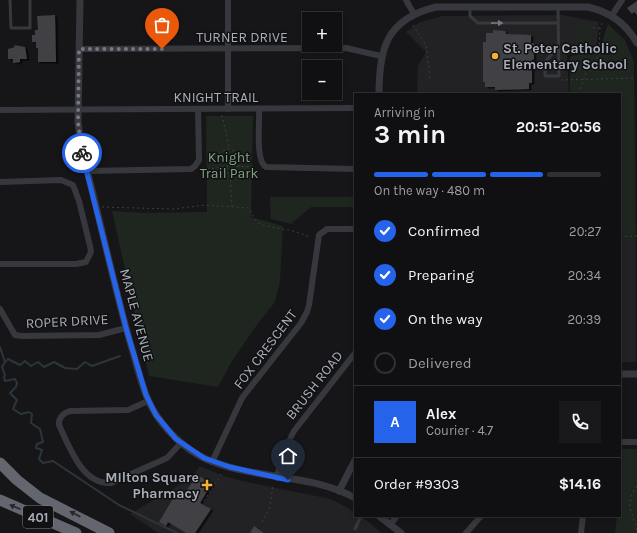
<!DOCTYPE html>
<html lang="en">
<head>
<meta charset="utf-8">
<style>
  body { margin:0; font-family:Karla,sans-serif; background:#19191b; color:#f1f3f6; height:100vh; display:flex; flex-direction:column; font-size:15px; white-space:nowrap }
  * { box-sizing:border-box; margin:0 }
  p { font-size:13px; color:#9c9d9f }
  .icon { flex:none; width:22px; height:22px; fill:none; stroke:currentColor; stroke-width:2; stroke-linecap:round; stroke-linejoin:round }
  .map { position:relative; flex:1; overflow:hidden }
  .side { position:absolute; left:354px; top:93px; width:267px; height:424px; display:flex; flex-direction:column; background:#101012; border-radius:0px; box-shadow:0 2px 6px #0003,0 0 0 1px #303032 }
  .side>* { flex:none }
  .tools { position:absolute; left:302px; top:12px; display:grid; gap:8px }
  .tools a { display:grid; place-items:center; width:40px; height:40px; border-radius:0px; background:#101012; box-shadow:0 2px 6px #0003,0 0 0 1px #303032; font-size:20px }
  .pin { position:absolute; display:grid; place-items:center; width:34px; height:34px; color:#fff; margin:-41px -17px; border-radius:50% 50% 50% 0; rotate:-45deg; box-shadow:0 0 4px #0007 }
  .pin .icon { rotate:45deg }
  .courier { position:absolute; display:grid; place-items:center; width:40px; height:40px; margin:-20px; border:3px solid #2563eb; border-radius:50%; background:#fff; color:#222; box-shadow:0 1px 5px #0007 }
  .head em { font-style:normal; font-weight:700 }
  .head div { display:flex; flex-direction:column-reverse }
  .head { display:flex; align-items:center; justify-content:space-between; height:68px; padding:0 20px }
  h1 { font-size:26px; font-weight:700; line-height:30px }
  .bar { display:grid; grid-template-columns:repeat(4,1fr); gap:6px 4px; align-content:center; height:48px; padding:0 20px }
  .bar i { height:5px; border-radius:3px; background:#303032 }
  .bar .selected { background:#2563eb }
  .bar p { grid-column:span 4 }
  .line { display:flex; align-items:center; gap:10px; padding:0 20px; border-top:1px solid #303032 }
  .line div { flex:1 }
  .round { display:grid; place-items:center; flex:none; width:42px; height:42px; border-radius:0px; background:#19191b }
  ol { padding:0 20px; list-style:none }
  li { display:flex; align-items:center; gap:12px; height:44px }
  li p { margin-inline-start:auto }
  li .icon { padding:4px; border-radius:50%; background:#2563eb; color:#fff; stroke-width:4 }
  li:last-child { color:#9c9d9f }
  li i { width:22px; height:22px; border:2px solid #303032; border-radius:50% }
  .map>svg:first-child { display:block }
</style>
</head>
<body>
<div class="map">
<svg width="637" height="533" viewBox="0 0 637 533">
  <defs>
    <filter id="shadow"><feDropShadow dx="2.5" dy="1.5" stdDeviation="0" flood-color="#0009"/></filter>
  </defs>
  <rect width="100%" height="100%" fill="#161618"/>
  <g fill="#222225">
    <polygon points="563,15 599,22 596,52 567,54 569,94 417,94 418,66 426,52 406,32 418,23 442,16"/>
    <polygon points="636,237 636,362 620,362 620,238"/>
    <polygon points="200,466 221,475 242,481 331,499 355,512 355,516 361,516 382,533 158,533 130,514 191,478"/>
  </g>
  <g fill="#1e261f">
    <polygon points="608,24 625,40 634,62 636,237 620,238 620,94 570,94 570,57 601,45"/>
    <polygon points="578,26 591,26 592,46 578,46"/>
    <polygon points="206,116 253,116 251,217 283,226 280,281 275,302 259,322 232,361 218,387 149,376 112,211 144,213 207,212"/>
    <polygon points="270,197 355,197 355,207 311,207 291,224 271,219"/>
    <polygon points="620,449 637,449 637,533 615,533 617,516 620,516"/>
  </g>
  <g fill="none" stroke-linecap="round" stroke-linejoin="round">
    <g stroke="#2c353c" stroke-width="2">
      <polyline points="0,347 5,362 2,367 5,375 4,377 5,381 15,379 17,383 16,387 10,393 17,400 13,409 21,414 29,412 32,414 31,423 40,429 43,442 37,444 36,448 42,450 39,459 43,463 53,461 119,505 177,533"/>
      <polyline points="5,362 8,359 20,365 25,361 31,366 38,362 44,367 54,362 65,368 77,369 85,362 92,366 120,356"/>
    </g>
  </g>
  <g fill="#404145" filter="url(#shadow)">
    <polygon points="637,1 637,15 634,12 632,14 627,8"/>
    <polygon points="55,15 56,62 38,62 38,48 36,48 36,42 32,42 32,35 35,35 35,30 38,30 37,16"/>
    <polygon points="493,30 505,31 506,34 531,35 531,43 534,43 534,60 532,59 532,83 529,83 529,89 495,90 495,87 485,87 485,82 483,82 483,42 486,42 486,33 493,33"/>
    <polygon points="14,45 25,47 27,59 20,59 20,62 13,63 13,59 8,59 8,49 15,47"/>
    <polygon points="197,475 212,483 200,503 211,509 195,533 186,533 168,522 166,526 159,522 178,490 185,493"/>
    <polygon points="254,526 264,533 250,533"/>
  </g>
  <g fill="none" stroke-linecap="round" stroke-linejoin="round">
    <g stroke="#3d3f44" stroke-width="1" stroke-dasharray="2 3" stroke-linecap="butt">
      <polyline points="413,25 426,45 430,79"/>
      <polyline points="593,28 600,28"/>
      <polyline points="561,80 636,78"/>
      <polyline points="580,94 580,90 587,70 599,56 600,28 603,21"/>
      <polyline points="222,115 229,147"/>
      <polyline points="221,167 217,160 218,154 229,148 239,154 241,161 239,166"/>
      <polyline points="227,167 227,173 230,174 232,206"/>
      <polyline points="202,168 211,169 227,166 256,167"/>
      <polyline points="102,207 173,209 206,205 249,208 256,221 262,225 293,231 311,237"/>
      <polyline points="620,237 637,236"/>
      <path d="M637,486C624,504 632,511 637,530"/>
      <polyline points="204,501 222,473"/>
      <polyline points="262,522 270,508 273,484"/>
    </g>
    <g stroke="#37383d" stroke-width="3">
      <polyline points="10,0 11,28 30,28 30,0"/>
      <polyline points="558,6 559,76 545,76 545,62 558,47"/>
      <polyline points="470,8 470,16 478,23 557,23"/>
      <polyline points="355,529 361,516"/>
    </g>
    <g stroke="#37383d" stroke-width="6">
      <polyline points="406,0 414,14"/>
      <polyline points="612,15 622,0"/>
      <polyline points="79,49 346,48 381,56"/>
      <polyline points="228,109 228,0"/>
      <path d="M259,109C260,122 255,161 266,167L355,169"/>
      <polyline points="0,110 355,108"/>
      <polyline points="87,171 191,169 195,166 199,160 198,109"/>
      <polyline points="0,182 61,180 73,185 79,201 90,246 91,252 86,262 76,264 0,264"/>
      <polyline points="0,309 15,335 22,336 99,335 126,328"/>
      <path d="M148,401L128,410L71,411C64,412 58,418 59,425C69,446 82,485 111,483L167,458L181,443"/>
      <polyline points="620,442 637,442"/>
      <polyline points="212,462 242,398 301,323 307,312 309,305 319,235 327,229 355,229"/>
      <polyline points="277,478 282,455 294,431 355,353"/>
      <polyline points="390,525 397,516"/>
      <polyline points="466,533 481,516"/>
      <polyline points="581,533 583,516"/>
    </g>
    <g stroke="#37383d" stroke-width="7">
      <path d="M80,0L78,122L82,151C99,214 112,279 130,342C137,364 141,388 152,408C164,429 184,449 206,459C253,480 310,473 355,498"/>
      <path d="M379,94C379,49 386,19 436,7H588C610,12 626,23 637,43"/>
      <polyline points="620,374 637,374"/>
      <polyline points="339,491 355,460"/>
      <polyline points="379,516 401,533"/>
    </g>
    <g stroke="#63666e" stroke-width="11">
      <polyline points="0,463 17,480 40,498 109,533"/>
      <polyline points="0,500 76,533"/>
    </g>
  </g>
  <defs><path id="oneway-solid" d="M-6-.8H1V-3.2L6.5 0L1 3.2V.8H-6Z"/></defs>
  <use fill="#757881" href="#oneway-solid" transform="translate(497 23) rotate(-1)"/>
  <g fill="#26262a">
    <use href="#oneway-solid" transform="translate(15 507) rotate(-157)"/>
    <use href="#oneway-solid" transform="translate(75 514) rotate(-152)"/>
  </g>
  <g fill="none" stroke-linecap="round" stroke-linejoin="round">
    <polyline stroke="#757880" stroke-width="4" stroke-dasharray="0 7.2" points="82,153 78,122 79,49 162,49"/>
    <polyline stroke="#2563eb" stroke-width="5" points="82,153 126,328 146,395 156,415 176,439 204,458 230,467 288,480"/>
  </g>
  <g fill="#f2b134" stroke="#111113" stroke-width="1.5">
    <circle cx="495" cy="56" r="4"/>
    <path d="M205 479h4v4h4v4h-4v4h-4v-4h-4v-4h4z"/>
  </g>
  <g text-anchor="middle" stroke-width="3" stroke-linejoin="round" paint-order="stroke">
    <rect fill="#111113" stroke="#7b7e86" stroke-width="1" x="23" y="506" width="30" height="22" rx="3"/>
    <g font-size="13" font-weight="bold" fill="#a8adb8">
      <text x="38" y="522">401</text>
    </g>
    <g font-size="14" fill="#a8adb8" stroke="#111113">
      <text x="242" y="42">TURNER DRIVE</text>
      <text x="216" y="102">KNIGHT TRAIL</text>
      <text transform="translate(137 315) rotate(75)" y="5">MAPLE AVENUE</text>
      <text transform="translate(67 321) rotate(-3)" y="5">ROPER DRIVE</text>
      <text transform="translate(265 349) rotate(-53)" y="5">FOX CRESCENT</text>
      <text transform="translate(314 385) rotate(-52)" y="5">BRUSH ROAD</text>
    </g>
    <g font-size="14" font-weight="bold" fill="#a8adb8" stroke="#111113" text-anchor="start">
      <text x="503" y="53">St. Peter Catholic<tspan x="503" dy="16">Elementary School</tspan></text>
      <text x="199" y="482" text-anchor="end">MIlton Square<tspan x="199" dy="16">Pharmacy</tspan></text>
    </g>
    <g font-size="14" fill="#7fa381" stroke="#111113">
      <text x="229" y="162">Knight<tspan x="229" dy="16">Trail Park</tspan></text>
    </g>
  </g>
</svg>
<div class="tools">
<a>+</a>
<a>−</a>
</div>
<div class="pin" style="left:162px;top:49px;background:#ea580c"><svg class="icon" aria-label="bag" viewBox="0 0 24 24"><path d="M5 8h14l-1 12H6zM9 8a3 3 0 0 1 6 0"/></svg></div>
<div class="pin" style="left:288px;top:480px;background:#1f2937"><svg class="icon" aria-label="home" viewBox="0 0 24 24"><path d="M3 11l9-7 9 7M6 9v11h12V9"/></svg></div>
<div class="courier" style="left:82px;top:153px"><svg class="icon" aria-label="bike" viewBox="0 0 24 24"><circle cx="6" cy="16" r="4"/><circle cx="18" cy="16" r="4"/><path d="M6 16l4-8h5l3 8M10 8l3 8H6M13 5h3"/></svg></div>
<section class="side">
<div class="head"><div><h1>3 min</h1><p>Arriving in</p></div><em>20:51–20:56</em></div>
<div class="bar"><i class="selected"></i><i class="selected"></i><i class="selected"></i><i></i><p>On the way · 480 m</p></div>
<ol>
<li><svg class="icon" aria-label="check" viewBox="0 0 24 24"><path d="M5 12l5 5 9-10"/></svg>Confirmed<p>20:27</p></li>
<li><svg class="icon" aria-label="check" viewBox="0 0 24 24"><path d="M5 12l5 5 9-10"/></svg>Preparing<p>20:34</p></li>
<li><svg class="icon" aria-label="check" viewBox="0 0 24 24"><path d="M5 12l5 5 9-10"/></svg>On the way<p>20:39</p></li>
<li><i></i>Delivered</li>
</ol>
<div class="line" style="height:72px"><b class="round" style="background:#2563eb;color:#fff">A</b><div><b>Alex</b><p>Courier · 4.7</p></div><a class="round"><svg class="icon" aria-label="phone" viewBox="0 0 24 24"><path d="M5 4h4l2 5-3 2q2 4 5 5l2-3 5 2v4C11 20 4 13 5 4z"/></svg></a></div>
<div class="line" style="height:52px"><div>Order #9303</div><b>$14.16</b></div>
</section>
</div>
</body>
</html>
